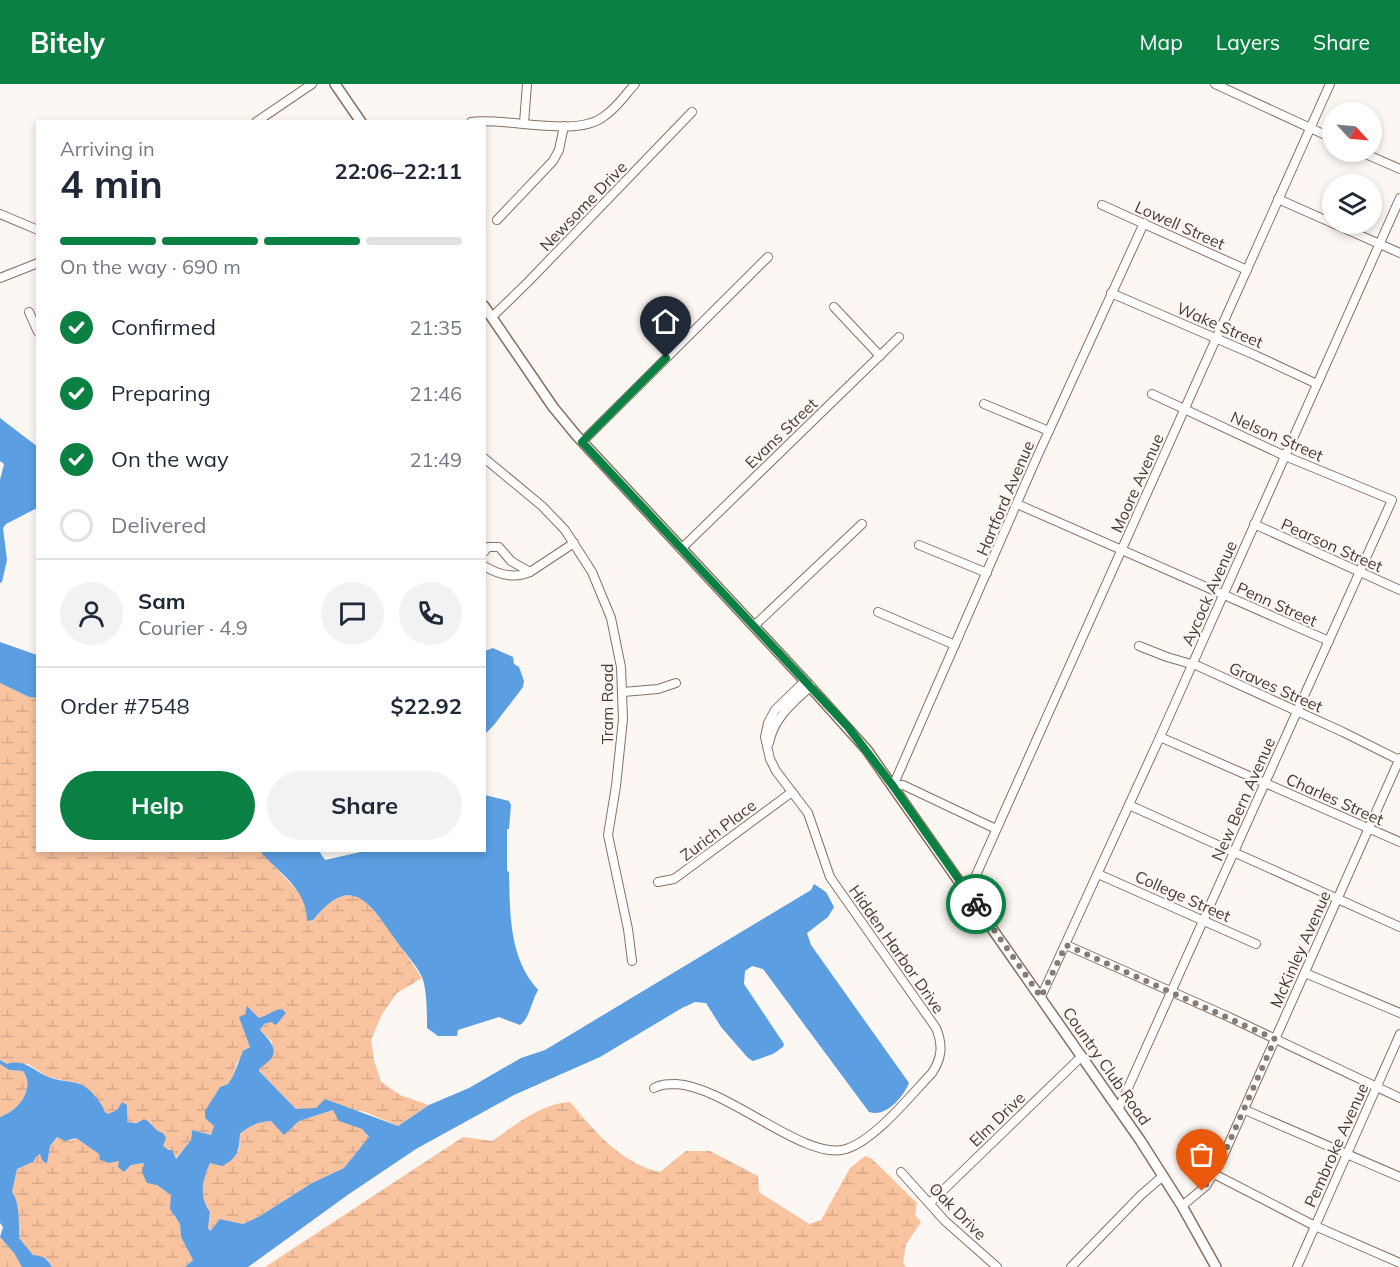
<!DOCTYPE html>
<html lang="en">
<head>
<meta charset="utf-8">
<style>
  body { margin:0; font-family:Mulish,sans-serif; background:#f2f2f3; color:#1f2937; height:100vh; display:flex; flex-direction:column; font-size:22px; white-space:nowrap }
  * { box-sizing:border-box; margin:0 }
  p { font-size:20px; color:#747a83 }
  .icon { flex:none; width:33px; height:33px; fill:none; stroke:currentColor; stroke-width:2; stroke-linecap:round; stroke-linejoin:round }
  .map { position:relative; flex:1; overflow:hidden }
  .panel { position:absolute; left:36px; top:36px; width:450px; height:732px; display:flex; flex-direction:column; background:#fff; border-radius:0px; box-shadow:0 3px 9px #0003 }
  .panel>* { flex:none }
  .needle { width:39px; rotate:116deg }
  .controls { position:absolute; left:1322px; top:18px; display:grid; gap:12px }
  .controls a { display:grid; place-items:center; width:60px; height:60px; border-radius:50%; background:#fff; box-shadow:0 3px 9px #0003; font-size:30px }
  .pin { position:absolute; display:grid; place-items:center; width:51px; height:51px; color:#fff; margin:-62px -26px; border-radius:50% 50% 50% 0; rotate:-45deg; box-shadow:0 0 6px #0007 }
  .pin .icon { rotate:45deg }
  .courier { position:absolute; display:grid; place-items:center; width:60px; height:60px; margin:-30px; border:4px solid #0b8043; border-radius:50%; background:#fff; color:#222; box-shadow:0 2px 8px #0007 }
  .head em { font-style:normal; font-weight:700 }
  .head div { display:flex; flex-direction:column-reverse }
  .head { display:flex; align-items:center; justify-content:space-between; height:102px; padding:0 24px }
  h1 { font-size:39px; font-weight:700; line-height:45px }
  .bar { display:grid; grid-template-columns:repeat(4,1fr); gap:9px 6px; align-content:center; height:72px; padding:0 24px }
  .bar i { height:8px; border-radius:4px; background:#e0e1e3 }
  .bar .active { background:#0b8043 }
  .bar p { grid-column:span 4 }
  .line { display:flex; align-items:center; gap:15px; padding:0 24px; border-top:2px solid #e0e1e3 }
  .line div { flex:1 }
  .round { display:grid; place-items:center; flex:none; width:63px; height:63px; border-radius:32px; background:#f2f2f3 }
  ol { padding:0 24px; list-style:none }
  li { display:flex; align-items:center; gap:18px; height:66px }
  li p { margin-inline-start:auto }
  li .icon { padding:6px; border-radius:50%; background:#0b8043; color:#fff; stroke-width:4 }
  li:last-child { color:#747a83 }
  li i { width:33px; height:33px; border:3px solid #e0e1e3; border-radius:50% }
  .action { display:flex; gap:12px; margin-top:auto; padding:12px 24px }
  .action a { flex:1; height:69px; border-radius:36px; background:#0b8043; color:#fff; font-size:24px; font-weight:700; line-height:69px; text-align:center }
  .action a+a { background:#f2f2f3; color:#1f2937 }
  header { display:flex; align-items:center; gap:36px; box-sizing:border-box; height:84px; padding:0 30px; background:#0b8043; color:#fff }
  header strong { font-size:28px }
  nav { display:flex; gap:33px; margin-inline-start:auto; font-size:21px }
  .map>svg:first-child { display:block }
</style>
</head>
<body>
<header>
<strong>Bitely</strong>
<nav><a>Map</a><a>Layers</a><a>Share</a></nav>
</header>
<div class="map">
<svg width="1400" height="1183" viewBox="0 0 1400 1183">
  <defs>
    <pattern id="wetland-marsh" width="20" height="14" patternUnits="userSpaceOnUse" patternTransform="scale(1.5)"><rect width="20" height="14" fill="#f9c39f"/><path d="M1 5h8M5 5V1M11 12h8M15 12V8" fill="none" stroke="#d7a889"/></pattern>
  </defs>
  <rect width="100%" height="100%" fill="#fdf7f3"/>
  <g fill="url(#wetland-marsh)">
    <path d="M0,599L29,613L37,614L38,766L260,767L303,813L313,836C324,823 336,808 355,812C371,814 411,878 422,894L397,909L382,930L371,956L374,976L381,998L400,1011L429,1021L398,1042L365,1028L350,1025H296L259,987L260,984L268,978L272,958L260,946L264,940L271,938L276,940L280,935L282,925C273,926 268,934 259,934C251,935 247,930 240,934L251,963L237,978L233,992L228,1000L220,1003L206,1027L205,1034L215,1042L211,1051L192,1046L191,1056L175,1075L163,1062V1058L150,1038H127V1021L122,1018L117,1026L108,1030L105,1028L81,1000L48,993L28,980H7L0,976Z"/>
    <path d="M0,980L9,986L23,987C36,1005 18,1027 0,1033Z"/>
    <path d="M570,1018C594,1047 622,1080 660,1088L686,1067H710L758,1092L759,1108L809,1140L821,1136L850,1084L865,1072L871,1074L917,1119L915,1131L921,1138L906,1160L903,1179L906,1183H265L463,1053L492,1057C517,1040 540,1020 570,1018Z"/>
    <path d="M333,1026L362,1045L369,1054L344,1084L312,1099L260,1132L243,1140L220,1135L210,1147L208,1144L210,1128C198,1111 203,1096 210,1078L239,1067L240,1051C250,1041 257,1038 271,1037L279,1044L294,1042L298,1037Z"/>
    <path d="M58,1052L70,1057L76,1054L99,1070L119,1077L124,1088L131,1081L144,1079L157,1101L171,1111L174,1132L180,1140L181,1153L193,1176L185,1183H52L48,1176L33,1171L18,1154C19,1142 20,1117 12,1109L17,1085L33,1078L36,1072L41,1070L47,1080L50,1062Z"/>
    <polygon points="0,1153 14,1169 22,1183 0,1183"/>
  </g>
  <g fill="#5b9ee2" fill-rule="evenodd">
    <polygon points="0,334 38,363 37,424 6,440 3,444 7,476 2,498 0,499 0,396 4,380 0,377"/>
    <polygon points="0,558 37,571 37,614 29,613 0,599"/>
    <polygon points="493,564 513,573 514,580 519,583 524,597 523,603 494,641 485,650 485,567"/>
    <path d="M485,711L509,717L511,721L509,745H507V787L509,788C510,831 509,874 538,906C531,918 530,934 520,941L499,933L458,946L457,952H438L427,944C427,931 427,905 422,893C416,880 403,867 395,855C369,818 351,788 313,836L307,837C307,804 279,790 260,767H319L325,776L365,767L484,766Z"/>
    <path d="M814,800L826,808L834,823L828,833L807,849L811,861L909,999C903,1013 886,1034 869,1028L763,885L752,882L745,887L744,900L784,960L783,963L773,970L753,977L748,974L721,943L706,919L695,918L682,924L600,973L514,1011L416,1065L349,1110L248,1183H185L193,1176L181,1153L180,1140L170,1125L171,1111L157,1101L147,1099L142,1088L144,1079L131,1081L124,1088L118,1083L119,1077L109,1079L100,1076L99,1070L76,1054L65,1057L57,1053L50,1062L47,1080L42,1076L40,1070L36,1073L33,1078L17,1085L12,1108C20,1117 19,1142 19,1154L33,1171C43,1172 47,1174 52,1183H22L14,1169L0,1153L3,1143L0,1139V1033C18,1027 36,1005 23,987L9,986L0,980V976L7,980C26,974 35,989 51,994C60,997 71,997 80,1000C89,1003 102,1019 105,1028L108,1030L117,1026L122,1018L127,1021V1038L137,1039L144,1035C153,1039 154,1047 163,1049L166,1054L163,1062L168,1066H172L176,1075L191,1056L192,1046L211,1051L214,1042L205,1034V1027L220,1003L228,1000L233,992L243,967L250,963L239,933L245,931L247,922L259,934C267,932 273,926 282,925L286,929L276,941L271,938L264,940L260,946C274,961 282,970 260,984L259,987L296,1025L316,1024L325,1015L398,1042L429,1021L469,1004L521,974L545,966L811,806ZM333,1026L339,1037L362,1045L369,1053L344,1084L312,1099L260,1132L243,1140L220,1135L210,1147L208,1144L210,1128C198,1111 203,1096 210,1079L222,1082C238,1074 239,1067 240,1050C250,1041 258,1038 271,1037L284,1051L299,1037Z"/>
  </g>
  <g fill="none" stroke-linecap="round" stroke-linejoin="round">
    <defs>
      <g id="minor">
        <polyline points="1215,0 1332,54"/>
        <polyline points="256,38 312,0"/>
        <path d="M471,38C506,33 576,54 603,33C616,25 625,11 635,0"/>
        <polyline points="524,39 527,0"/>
        <polyline points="1361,68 1400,85"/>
        <polyline points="1278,115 1400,169"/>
        <polyline points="1102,121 1247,186"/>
        <polyline points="0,130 38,146"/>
        <polyline points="497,136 553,77 559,66 564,42"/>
        <polyline points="0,194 38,179"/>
        <polyline points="1111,209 1257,272 1317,300"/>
        <polyline points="834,223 880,272"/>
        <polyline points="29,228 38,248"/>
        <polyline points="492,233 528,198 692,28"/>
        <polyline points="984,320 1049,347"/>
        <polyline points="582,358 768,173"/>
        <polyline points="484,374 542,422 565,446 592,488 611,534 621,583 623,635 616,702 608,751 628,845 632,877"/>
        <polyline points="1017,420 1329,557"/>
        <polyline points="1254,440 1400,506"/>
        <polyline points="919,461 987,489"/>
        <polyline points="681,465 899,253"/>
        <path d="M484,468L488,463H499L511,477L530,488C515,495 499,491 484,482"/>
        <polyline points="530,488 574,459"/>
        <polyline points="878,528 955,561"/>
        <polyline points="754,542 862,440"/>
        <polyline points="1139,562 1167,573 1198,582 1343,648 1399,676"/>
        <polyline points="623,608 658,605 676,599"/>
        <polyline points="1160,653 1400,758"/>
        <path d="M769,659C774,633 793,619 811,602"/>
        <polyline points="1129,721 1400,843"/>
        <polyline points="996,745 903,701 893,702 1037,373 1144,139"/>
        <polyline points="1098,790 1256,860"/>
        <polyline points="658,798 674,795 792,708"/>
        <polyline points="968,809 1330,0"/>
        <polyline points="1066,861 1229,933 1400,1014"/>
        <polyline points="1305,889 1400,929"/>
        <polyline points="1041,913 1160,653 1400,114"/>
        <path d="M654,1004C661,1000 668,1000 676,1000C728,1003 805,1078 846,1065C875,1056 910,1012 932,989C942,974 943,961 936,944L830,793L808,729L776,687L770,675L765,653L768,639L775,626L805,597"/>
        <polyline points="1119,1024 1392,416 1285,372 1152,310"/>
        <polyline points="1245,1026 1400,1093"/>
        <polyline points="901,1088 945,1137 997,1183"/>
        <polyline points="1214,1090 1315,1142 1400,1179"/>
        <polyline points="930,1119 1082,972"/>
        <polyline points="1182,1122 1206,1102 1221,1077 1400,674"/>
        <polyline points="1071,1183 1141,1111 1163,1092"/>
        <polyline points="1297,1183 1400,950"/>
      </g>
      <g id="tertiary">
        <polyline points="335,0 361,38"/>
        <polyline points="484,222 553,323 576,351 805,597 867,666 1140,1056 1182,1122 1216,1183"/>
      </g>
    </defs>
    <use href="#minor" stroke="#897060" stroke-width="10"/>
    <use href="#tertiary" stroke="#897060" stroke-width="12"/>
    <use href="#minor" stroke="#fff" stroke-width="8"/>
    <use href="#tertiary" stroke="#fff" stroke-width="9"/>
  </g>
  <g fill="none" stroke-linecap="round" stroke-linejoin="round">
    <polyline stroke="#867c76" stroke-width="6" stroke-dasharray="0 10.8" points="976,820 1041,913 1066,861 1275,955 1221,1077 1202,1107"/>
    <polyline stroke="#0b8043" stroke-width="8" points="666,274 582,358 848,643 893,702 976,820"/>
  </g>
  <g text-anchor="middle" stroke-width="4.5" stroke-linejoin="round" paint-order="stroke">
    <g font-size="16" fill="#463a33" stroke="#fdf7f3">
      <text transform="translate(583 122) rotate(-46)" y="6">Newsome Drive</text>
      <text transform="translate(1180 141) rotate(24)" y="6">Lowell Street</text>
      <text transform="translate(1220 241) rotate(23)" y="6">Wake Street</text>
      <text transform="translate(781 349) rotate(-44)" y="6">Evans Street</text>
      <text transform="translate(1277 352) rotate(24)" y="6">Nelson Street</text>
      <text transform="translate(1137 399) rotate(-66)" y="6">Moore Avenue</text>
      <text transform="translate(1005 414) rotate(-67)" y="6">Hartford Avenue</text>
      <text transform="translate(1332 461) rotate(24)" y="6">Pearson Street</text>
      <text transform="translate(1209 509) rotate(-66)" y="6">Aycock Avenue</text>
      <text transform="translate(1277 520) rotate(24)" y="6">Penn Street</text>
      <text transform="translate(1276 603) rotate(24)" y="6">Graves Street</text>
      <text transform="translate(607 620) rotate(-90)" y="6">Tram Road</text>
      <text transform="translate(1243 715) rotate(-66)" y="6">New Bern Avenue</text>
      <text transform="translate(1335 715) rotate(24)" y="6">Charles Street</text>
      <text transform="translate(718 746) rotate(-37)" y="6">Zurich Place</text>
      <text transform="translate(1183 812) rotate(24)" y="6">College Street</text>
      <text transform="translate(897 865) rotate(55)" y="6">Hidden Harbor Drive</text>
      <text transform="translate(1300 865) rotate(-66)" y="6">McKinley Avenue</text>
      <text transform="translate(1107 982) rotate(55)" y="6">Country Club Road</text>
      <text transform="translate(997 1035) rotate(-44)" y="6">Elm Drive</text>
      <text transform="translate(1336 1061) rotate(-66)" y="6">Pembroke Avenue</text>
      <text transform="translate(958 1127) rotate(45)" y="6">Oak Drive</text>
    </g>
  </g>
</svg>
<div class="controls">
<a><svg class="needle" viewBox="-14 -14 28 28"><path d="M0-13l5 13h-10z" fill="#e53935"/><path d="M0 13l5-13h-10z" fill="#747a83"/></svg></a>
<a><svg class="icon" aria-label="layers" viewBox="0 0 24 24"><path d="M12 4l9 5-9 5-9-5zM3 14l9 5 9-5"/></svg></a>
</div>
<div class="pin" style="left:1202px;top:1107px;background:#ea580c"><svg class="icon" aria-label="bag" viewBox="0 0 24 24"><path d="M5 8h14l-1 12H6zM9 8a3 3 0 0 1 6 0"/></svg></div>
<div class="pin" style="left:666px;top:274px;background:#1f2937"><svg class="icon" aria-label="home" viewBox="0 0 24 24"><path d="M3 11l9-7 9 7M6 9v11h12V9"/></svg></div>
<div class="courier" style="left:976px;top:820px"><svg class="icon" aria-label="bike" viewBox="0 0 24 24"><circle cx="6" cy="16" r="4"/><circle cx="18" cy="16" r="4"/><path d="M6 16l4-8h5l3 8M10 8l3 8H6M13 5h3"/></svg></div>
<section class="panel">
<div class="head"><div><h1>4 min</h1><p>Arriving in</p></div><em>22:06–22:11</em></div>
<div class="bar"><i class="active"></i><i class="active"></i><i class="active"></i><i></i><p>On the way · 690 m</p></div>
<ol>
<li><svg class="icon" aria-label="check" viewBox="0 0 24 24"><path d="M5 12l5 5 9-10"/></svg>Confirmed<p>21:35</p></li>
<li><svg class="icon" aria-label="check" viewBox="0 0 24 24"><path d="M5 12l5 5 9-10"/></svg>Preparing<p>21:46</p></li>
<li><svg class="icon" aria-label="check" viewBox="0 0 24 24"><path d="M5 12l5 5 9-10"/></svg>On the way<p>21:49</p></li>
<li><i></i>Delivered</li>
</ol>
<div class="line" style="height:108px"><a class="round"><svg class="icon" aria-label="person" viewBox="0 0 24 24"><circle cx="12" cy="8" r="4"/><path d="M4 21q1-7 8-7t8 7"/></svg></a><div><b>Sam</b><p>Courier · 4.9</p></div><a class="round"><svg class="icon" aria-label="chat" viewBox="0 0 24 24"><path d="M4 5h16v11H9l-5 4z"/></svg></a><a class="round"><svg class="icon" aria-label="phone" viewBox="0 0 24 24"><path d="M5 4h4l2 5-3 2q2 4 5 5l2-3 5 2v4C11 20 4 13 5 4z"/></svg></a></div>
<div class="line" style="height:78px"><div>Order #7548</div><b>$22.92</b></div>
<div class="action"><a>Help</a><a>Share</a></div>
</section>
</div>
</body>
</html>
